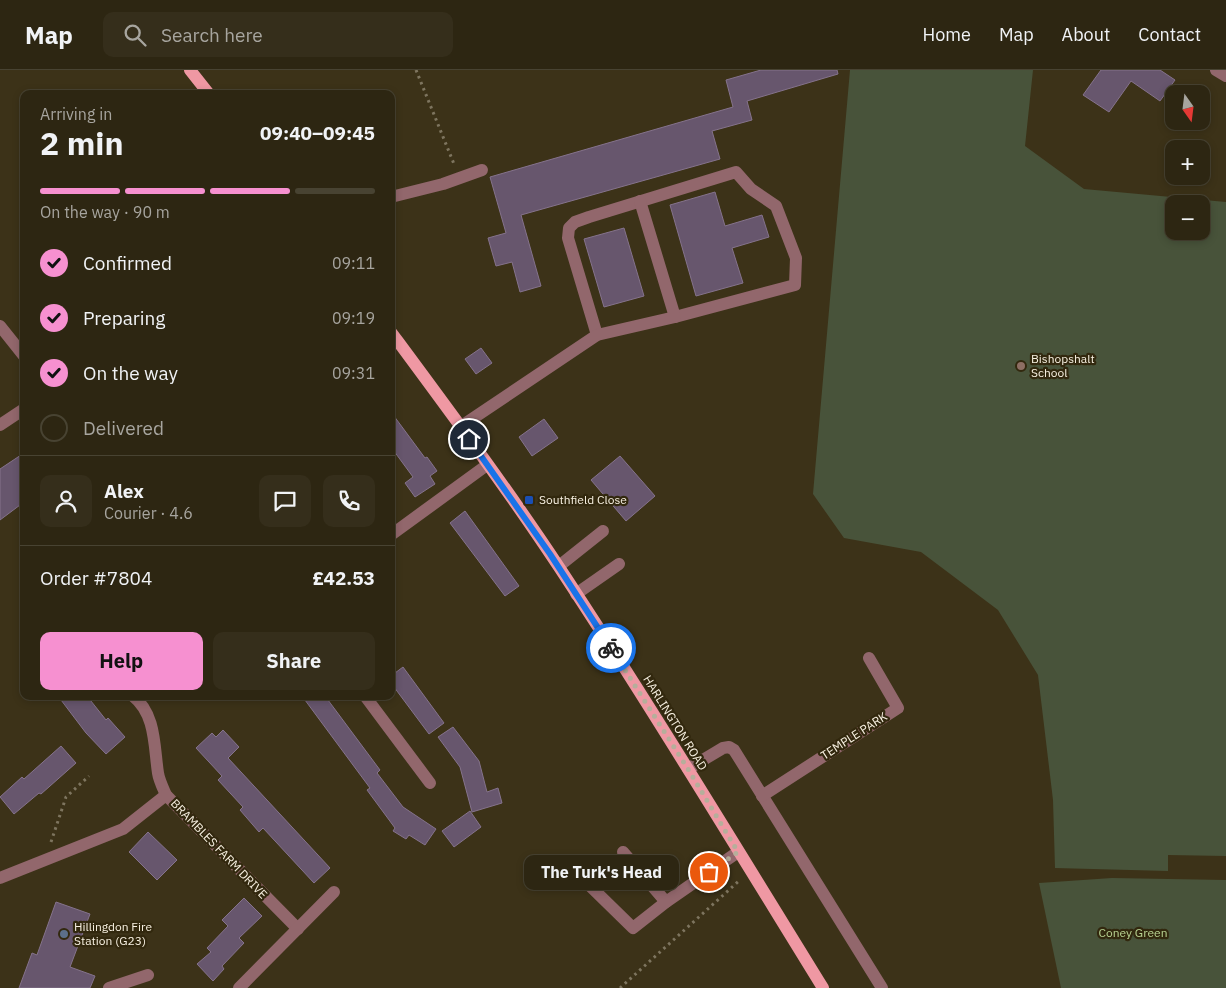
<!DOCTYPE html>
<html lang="en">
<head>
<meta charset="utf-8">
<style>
  body { margin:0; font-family:"IBM Plex Sans",sans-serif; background:#352e1b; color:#f1f3f6; height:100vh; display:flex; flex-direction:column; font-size:19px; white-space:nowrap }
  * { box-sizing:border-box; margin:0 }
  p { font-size:16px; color:#a7a59f }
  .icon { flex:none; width:28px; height:28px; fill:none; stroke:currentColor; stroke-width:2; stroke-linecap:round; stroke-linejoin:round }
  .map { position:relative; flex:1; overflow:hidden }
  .side { position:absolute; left:20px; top:20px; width:375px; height:610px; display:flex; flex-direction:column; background:#2d2612; border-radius:10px; box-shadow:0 2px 8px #0003,0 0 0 1px #484332 }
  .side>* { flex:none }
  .needle { width:32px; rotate:166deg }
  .tools { position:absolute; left:1165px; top:15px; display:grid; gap:10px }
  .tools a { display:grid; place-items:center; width:45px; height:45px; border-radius:10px; background:#2d2612; box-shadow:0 2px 8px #0003,0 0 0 1px #484332; font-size:25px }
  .pin { position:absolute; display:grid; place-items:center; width:42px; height:42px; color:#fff; margin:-21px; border:2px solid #fff; border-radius:50%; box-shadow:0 1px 5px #0007 }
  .courier { position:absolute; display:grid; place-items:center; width:50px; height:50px; margin:-25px; border:4px solid #1a73e8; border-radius:50%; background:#fff; color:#222; box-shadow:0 1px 6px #0007 }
  .bubble { position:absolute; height:35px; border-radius:10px; background:#2d2612; box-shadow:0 2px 8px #0003,0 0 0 1px #484332; font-size:16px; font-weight:800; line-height:35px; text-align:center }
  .overview em { font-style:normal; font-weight:800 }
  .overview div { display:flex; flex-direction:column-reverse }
  .overview { display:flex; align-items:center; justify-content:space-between; height:85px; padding:0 20px }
  h1 { font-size:32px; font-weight:800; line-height:38px }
  .bar { display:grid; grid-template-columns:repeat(4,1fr); gap:8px 5px; align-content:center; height:60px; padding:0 20px }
  .bar i { height:6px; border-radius:4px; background:#484332 }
  .bar .selected { background:#f690d0 }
  .bar p { grid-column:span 4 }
  .line { display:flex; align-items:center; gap:12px; padding:0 20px; border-top:1px solid #484332 }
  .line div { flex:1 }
  .round { display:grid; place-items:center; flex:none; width:52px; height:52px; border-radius:10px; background:#352e1b }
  ol { padding:0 20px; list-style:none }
  li { display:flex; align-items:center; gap:15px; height:55px }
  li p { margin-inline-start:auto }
  li .icon { padding:5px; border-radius:50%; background:#f690d0; color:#111; stroke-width:4 }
  li:last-child { color:#a7a59f }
  li i { width:28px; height:28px; border:2px solid #484332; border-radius:50% }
  .button { display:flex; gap:10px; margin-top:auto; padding:10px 20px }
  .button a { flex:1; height:58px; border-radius:10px; background:#f690d0; color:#111; font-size:20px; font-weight:800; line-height:58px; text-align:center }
  .button a+a { background:#352e1b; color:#f1f3f6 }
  header { display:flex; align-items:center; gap:30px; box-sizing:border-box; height:70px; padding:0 25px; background:#2d2612; border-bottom:1px solid #484332 }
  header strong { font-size:24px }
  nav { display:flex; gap:28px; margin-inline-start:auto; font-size:18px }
  .search { width:350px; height:45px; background:#352e1b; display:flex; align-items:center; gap:12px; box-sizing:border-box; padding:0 18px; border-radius:10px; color:#a7a59f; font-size:19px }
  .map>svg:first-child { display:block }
</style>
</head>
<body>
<header>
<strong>Map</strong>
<div class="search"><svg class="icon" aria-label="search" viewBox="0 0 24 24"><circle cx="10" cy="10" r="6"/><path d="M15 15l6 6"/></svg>Search here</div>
<nav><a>Home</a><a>Map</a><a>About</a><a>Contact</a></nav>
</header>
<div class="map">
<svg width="1226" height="918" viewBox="0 0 1226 918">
  <rect width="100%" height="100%" fill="#3c3218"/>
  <g fill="#48533a" fill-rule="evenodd">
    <path d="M850,0H1033L1025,76L1084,119L1226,132V786L1168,785V801L1055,798L1053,730L1038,605L998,540L921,482L844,468L813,424ZM1174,134H1201V161H1174Z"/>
    <polygon points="1112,808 1226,810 1226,918 1061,918 1039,813"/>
  </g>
  <g fill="#67566d" stroke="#85738c">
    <polygon points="761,0 837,0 838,4 747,31 752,50 712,61 720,89 521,145 541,216 520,222 512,192 496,196 488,168 506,163 490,107 733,37 726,10"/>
    <polygon points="1101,0 1160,0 1175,10 1160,31 1131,11 1109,42 1083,25"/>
    <polygon points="715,122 725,156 762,145 769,167 732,178 743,213 696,226 670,135"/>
    <polygon points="624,158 644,226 604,237 584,169"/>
    <polygon points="481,278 492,293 476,304 465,289"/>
    <polygon points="391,342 425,388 427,387 437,401 430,406 435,414 415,427 405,413 413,407 391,377"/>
    <polygon points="544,349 558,368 532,386 519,367"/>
    <polygon points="24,383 24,432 0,450 0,399"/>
    <polygon points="620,386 655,426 626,451 591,410"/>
    <polygon points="465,441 519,516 505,526 450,453"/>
    <polygon points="403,597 444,653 429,664 391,613 391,606"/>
    <polygon points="58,626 87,626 106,650 108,648 125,667 106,684 86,663"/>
    <polygon points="302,626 325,626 380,700 377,703 403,737 436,759 425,775 409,765 406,769 393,761 395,758 367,720 370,718"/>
    <polygon points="453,657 479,691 487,722 498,718 502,733 472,742 460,697 438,667"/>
    <polygon points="223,660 239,677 228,688 330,798 314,813 263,758 259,762 240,740 243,737 218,710 222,706 196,678 212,663 216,667"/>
    <polygon points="61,676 76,693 41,724 39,723 14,744 0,727 22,707 24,709"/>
    <polygon points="470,741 481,757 454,777 442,761"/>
    <polygon points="148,762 177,790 157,810 129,782"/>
    <polygon points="244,828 262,846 239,868 244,873 222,896 224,899 213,911 197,894 211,882 207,878 228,856 222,850"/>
    <polygon points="56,832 90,844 70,897 95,906 90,918 19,918 32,883 37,885"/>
  </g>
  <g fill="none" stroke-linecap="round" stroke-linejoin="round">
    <g stroke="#7e755f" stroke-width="3" stroke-dasharray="2.5 4" stroke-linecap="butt">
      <polyline points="416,0 454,94"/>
      <polyline points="51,772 66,727 89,706"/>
      <polyline points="620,918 740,810"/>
    </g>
    <g stroke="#92676c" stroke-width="12">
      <polyline points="1216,0 1226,6"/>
      <polyline points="391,127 443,114 482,100"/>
      <polyline points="0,256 24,286"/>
      <polyline points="597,265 568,168 569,158 575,152 589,147 736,102 751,119 776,136 796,188 795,215 675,247"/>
      <polyline points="0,355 24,339"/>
      <polyline points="460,357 597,265 675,247 640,131"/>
      <polyline points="391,465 487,395"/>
      <polyline points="559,496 603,461"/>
      <polyline points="576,524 619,494"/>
      <path d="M133,626C156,644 154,677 158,703C159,710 163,718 166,725"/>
      <polyline points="365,626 430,713"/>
      <polyline points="688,699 723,678 729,677 734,680 882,918"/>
      <polyline points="762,726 898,638 869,588"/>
      <polyline points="623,782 666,832"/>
      <polyline points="0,808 123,759 166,725 298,859"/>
      <polyline points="587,813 633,858 666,832 738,782"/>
      <polyline points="109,918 148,905"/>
      <polyline points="239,918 334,822"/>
    </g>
    <g stroke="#ef98a3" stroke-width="12">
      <polyline points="190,0 209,24"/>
      <path d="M391,262C448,339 506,417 559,497C650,635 736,777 823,918"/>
    </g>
  </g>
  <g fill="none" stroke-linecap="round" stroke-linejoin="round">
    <polyline stroke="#b6ae9b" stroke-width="5" stroke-dasharray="0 9" points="611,578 688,699 738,782 709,802"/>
    <polyline stroke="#1a73e8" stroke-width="6" points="469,369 550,484 611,578"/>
  </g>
  <circle fill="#8d6e63" stroke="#32280e" stroke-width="2" cx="1021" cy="296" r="5"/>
  <rect fill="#1a4fb4" stroke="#32280e" stroke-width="2" x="524" y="425" width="10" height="10" rx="2.5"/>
  <circle fill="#5c6f8a" stroke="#32280e" stroke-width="2" cx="64" cy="864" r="5"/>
  <g text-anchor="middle" stroke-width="4.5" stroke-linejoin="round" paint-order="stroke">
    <g font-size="12" fill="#f8f1e2" stroke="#32280e" text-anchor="start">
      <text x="1031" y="293">Bishopshalt<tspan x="1031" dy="14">School</tspan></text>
      <text x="539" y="434">Southfield Close</text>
      <text x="74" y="861">Hillingdon Fire<tspan x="74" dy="14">Station (G23)</tspan></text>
    </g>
    <g font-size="12" fill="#f8f1e2" stroke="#32280e">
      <text transform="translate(675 653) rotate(58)" y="4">HARLINGTON ROAD</text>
      <text transform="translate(854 666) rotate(-33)" y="4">TEMPLE PARK</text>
      <text transform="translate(219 779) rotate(46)" y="4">BRAMBLES FARM DRIVE</text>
    </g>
    <g font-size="12" fill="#bad593" stroke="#32280e">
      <text x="1133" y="867">Coney Green</text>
    </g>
  </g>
</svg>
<div class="tools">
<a><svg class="needle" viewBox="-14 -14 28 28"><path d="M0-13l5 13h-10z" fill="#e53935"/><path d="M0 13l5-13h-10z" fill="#a7a59f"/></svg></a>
<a>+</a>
<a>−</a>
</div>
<div class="pin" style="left:709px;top:802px;background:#ea580c"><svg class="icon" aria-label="bag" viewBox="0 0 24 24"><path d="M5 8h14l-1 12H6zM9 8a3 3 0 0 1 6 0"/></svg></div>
<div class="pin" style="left:469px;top:369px;background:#1f2937"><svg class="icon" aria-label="home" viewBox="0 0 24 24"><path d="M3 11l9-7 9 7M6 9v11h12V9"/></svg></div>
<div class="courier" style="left:611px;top:578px"><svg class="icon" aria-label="bike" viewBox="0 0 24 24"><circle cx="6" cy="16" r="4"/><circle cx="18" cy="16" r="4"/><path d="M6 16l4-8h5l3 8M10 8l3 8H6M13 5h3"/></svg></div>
<div class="bubble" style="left:524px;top:785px;width:155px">The Turk's Head</div>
<section class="side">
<div class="overview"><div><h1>2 min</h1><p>Arriving in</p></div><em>09:40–09:45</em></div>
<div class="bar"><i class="selected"></i><i class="selected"></i><i class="selected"></i><i></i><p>On the way · 90 m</p></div>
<ol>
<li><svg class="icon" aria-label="check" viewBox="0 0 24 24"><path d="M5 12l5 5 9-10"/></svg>Confirmed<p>09:11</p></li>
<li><svg class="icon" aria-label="check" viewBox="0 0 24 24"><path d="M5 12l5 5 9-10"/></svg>Preparing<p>09:19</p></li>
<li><svg class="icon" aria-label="check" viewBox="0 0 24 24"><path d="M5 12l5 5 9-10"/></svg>On the way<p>09:31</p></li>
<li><i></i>Delivered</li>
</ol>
<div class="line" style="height:90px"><a class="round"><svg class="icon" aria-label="person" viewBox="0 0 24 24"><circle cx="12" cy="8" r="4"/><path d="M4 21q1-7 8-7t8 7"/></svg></a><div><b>Alex</b><p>Courier · 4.6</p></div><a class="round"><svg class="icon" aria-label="chat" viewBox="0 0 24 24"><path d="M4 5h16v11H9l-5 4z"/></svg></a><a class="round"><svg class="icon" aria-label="phone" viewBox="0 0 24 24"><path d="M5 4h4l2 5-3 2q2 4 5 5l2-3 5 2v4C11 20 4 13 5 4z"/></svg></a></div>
<div class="line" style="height:65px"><div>Order #7804</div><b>£42.53</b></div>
<div class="button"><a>Help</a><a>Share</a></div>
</section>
</div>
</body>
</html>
